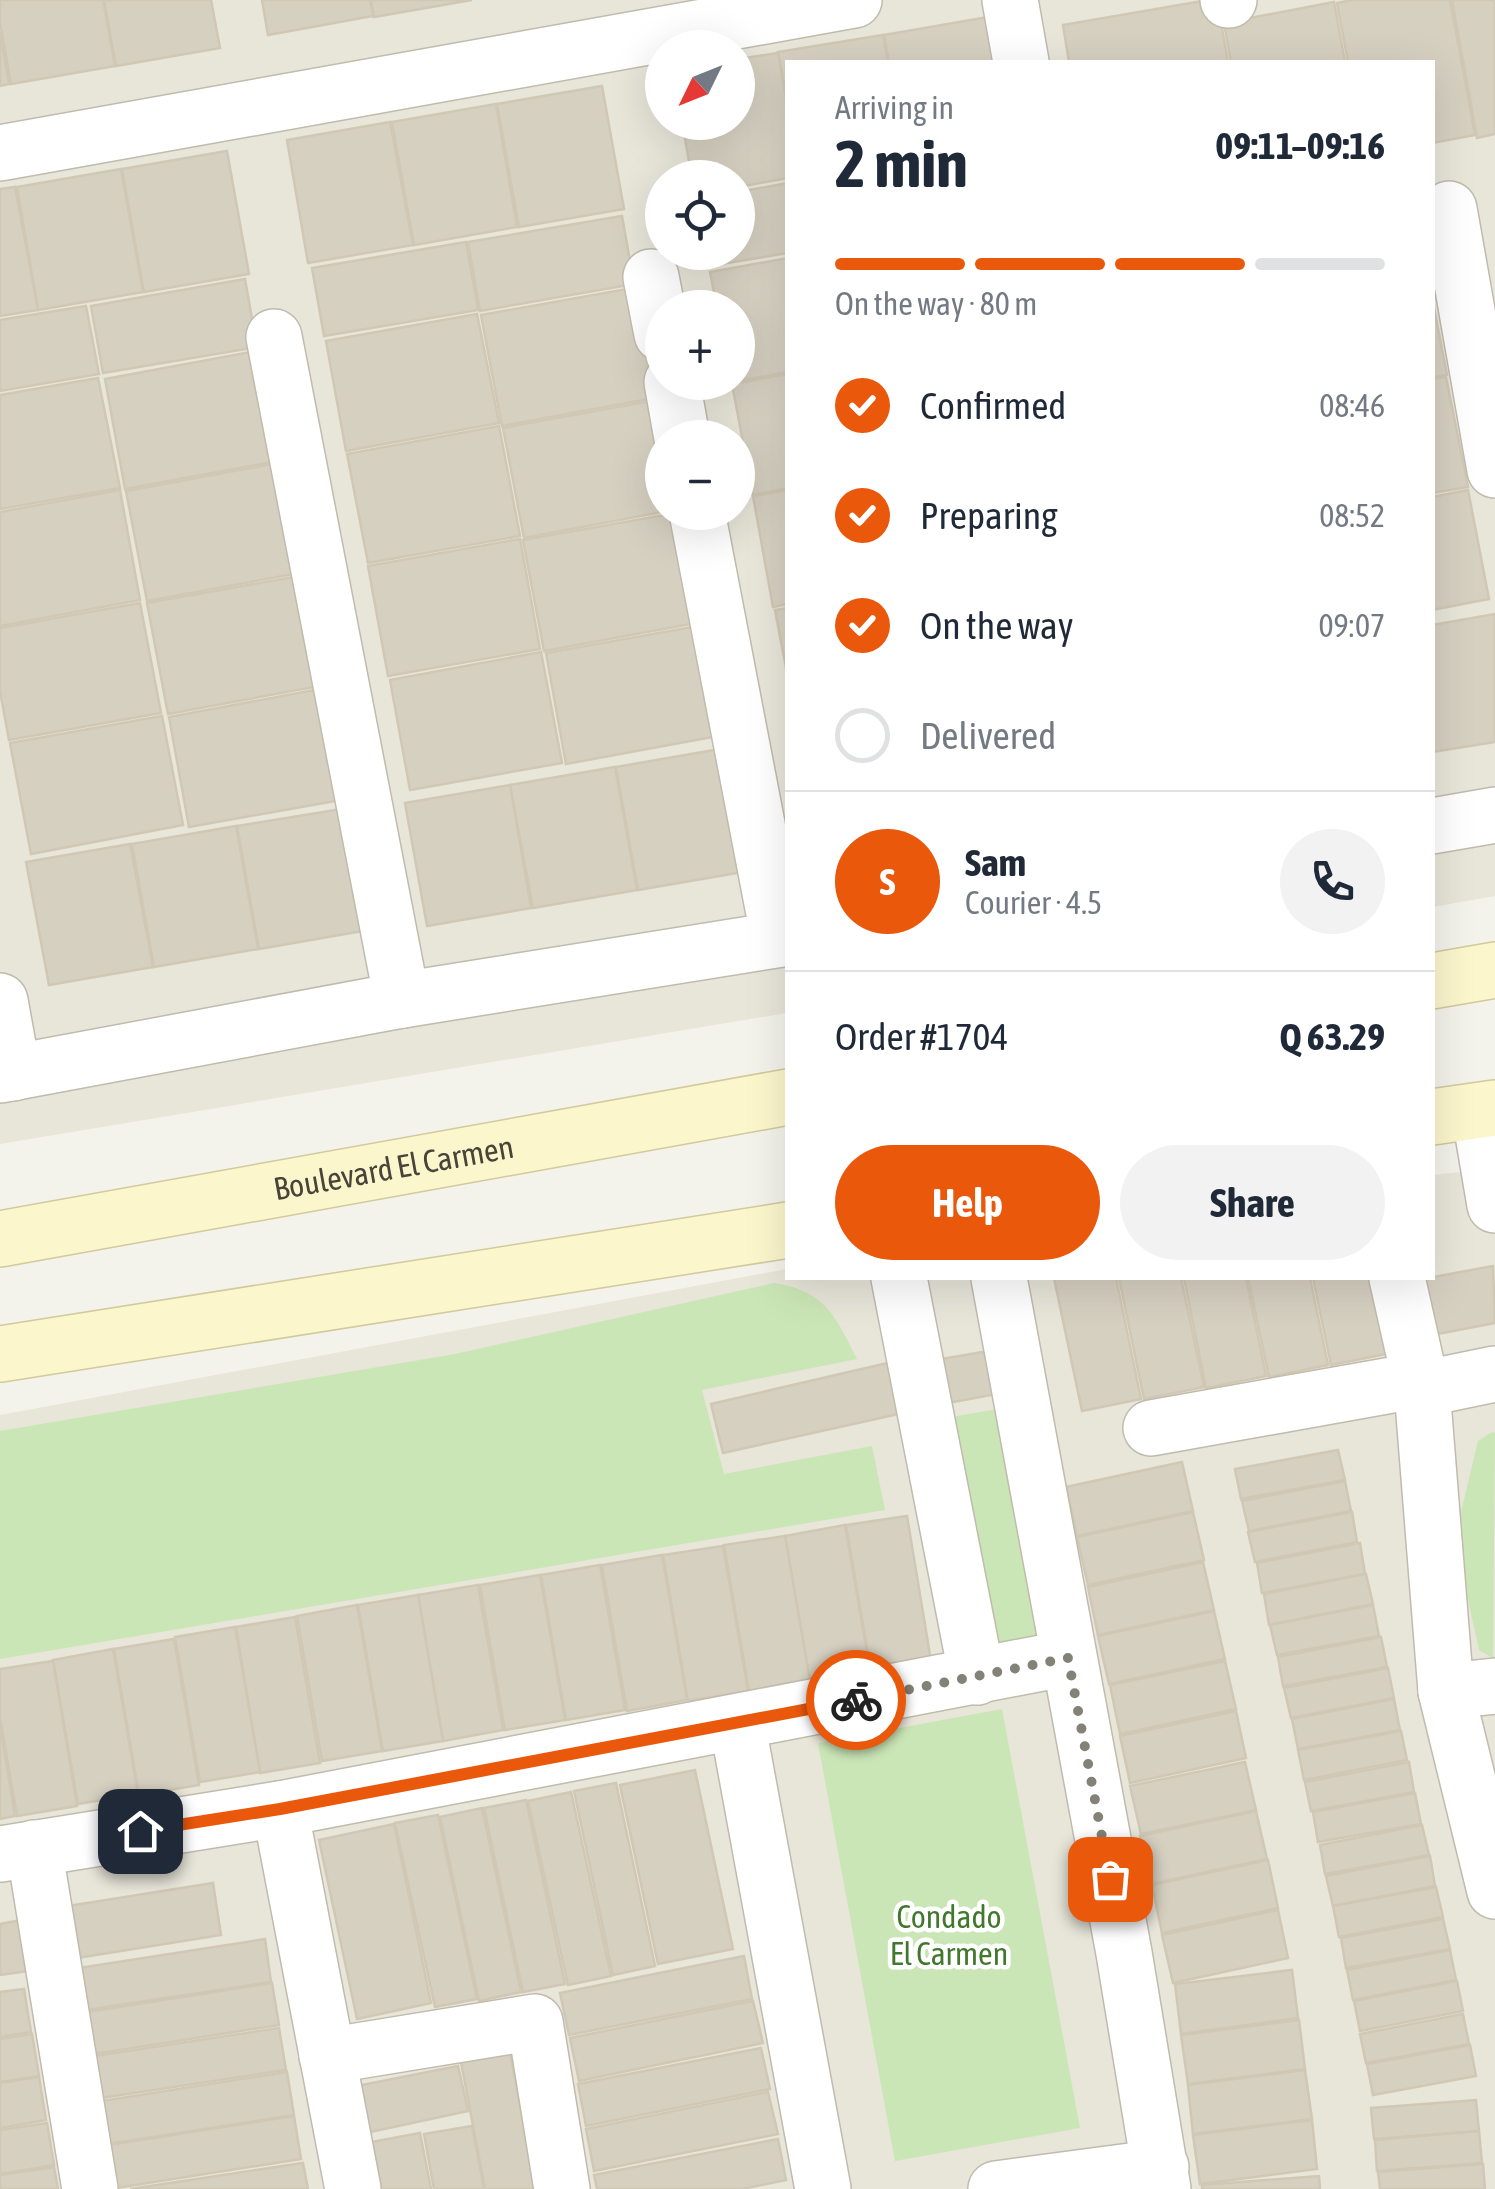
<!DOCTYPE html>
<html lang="en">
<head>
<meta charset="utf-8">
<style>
  body { margin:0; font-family:"Asap Condensed",sans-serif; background:#f2f2f3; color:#1f2937; height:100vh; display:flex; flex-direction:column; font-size:38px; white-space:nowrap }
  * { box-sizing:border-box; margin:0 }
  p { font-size:32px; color:#747a83 }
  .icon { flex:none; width:55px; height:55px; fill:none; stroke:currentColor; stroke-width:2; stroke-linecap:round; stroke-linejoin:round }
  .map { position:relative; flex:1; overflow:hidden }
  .side { position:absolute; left:785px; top:60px; width:650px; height:1220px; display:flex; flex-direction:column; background:#fff; border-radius:0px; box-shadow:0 10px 40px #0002 }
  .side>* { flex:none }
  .needle { width:65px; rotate:227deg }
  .fabs { position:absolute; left:645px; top:30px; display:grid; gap:20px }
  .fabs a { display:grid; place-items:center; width:110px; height:110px; border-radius:50%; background:#fff; box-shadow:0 10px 40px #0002; font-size:50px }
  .pin { position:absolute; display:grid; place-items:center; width:85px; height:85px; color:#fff; margin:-42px; border-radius:20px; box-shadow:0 5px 15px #0006 }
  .courier { position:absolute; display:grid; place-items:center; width:100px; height:100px; margin:-50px; border:8px solid #ea580c; border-radius:50%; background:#fff; color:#222; box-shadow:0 2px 12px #0007 }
  .overview em { font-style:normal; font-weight:700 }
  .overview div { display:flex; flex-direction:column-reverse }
  .overview { display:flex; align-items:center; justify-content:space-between; height:170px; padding:0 50px }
  h1 { font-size:65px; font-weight:700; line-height:75px }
  .bar { display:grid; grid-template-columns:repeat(4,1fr); gap:15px 10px; align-content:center; height:120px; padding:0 50px }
  .bar i { height:12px; border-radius:8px; background:#e0e1e3 }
  .bar .current { background:#ea580c }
  .bar p { grid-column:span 4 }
  .line { display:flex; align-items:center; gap:25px; padding:0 50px; border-top:2px solid #e0e1e3 }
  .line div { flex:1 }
  .round { display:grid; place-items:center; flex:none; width:105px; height:105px; border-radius:52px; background:#f2f2f3 }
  ol { padding:0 50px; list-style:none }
  li { display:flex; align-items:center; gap:30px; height:110px }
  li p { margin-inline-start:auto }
  li .icon { padding:10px; border-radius:50%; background:#ea580c; color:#fff; stroke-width:4 }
  li:last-child { color:#747a83 }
  li i { width:55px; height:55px; border:5px solid #e0e1e3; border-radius:50% }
  .primary-button { display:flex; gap:20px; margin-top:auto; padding:20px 50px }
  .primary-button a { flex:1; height:115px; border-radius:60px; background:#ea580c; color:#fff; font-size:40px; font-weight:700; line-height:115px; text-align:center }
  .primary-button a+a { background:#f2f2f3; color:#1f2937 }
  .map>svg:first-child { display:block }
</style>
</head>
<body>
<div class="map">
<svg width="1495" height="2189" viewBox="0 0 1495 2189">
  <rect width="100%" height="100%" fill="#f4f3eb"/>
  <g fill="#e8e5d9" fill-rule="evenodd">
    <path d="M0,0H1495V896L1433,907L1432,62H788L787,1013L0,1144ZM662,48H738V122H662ZM662,178H738V252H662ZM662,308H738V382H662ZM662,438H738V512H662Z"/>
    <polygon points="1495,1168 1495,2189 0,2189 0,1415 787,1269 788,1278 1432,1278 1433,1175"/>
  </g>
  <g fill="#cbe6b6">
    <path d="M774,1283C826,1291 835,1316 857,1359L702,1390L724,1474L872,1446L885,1510L0,1659V1431L455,1354Z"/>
    <polygon points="1022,1405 1068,1658 977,1677 927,1421"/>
    <polygon points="1492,1432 1495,1433 1493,1658 1479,1650 1464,1581 1461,1512 1478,1441"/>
    <polygon points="1002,1709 1080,2128 895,2161 818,1743"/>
  </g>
  <g fill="#d6d0c1" stroke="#d0c8b4" stroke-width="2.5">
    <polygon points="0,0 103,0 115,66 11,84 0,23"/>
    <polygon points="104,0 211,0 220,48 116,66"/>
    <polygon points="262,0 370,0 373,16 268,35"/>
    <polygon points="371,0 472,0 374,17"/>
    <polygon points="1208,0 1217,0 1228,62 1069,62 1063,25"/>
    <polygon points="1352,0 1450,0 1475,135 1432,143 1432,62 1348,62 1337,3"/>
    <polygon points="1452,0 1495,0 1495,134 1477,138"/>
    <polygon points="1334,2 1345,62 1231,62 1224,23"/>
    <polygon points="988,17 996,62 889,62 884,35"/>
    <polygon points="0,32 9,84 0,86"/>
    <polygon points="883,35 888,62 788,62 788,105 778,52"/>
    <polygon points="778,53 788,110 788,178 738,187 738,178 692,178 682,122 738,122 738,59"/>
    <polygon points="602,86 624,209 519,227 497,104"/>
    <polygon points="496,104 517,227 414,245 392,122"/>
    <polygon points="390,122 413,245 308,263 287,140"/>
    <polygon points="227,151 249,274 144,292 122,169"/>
    <polygon points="121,169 143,292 38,310 17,187"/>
    <polygon points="788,183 788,253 709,266 706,252 738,252 738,192"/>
    <polygon points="15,187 38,310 0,316 0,189"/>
    <polygon points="622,216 634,284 480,311 468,242"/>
    <polygon points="466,242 478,310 324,336 312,268"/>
    <polygon points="788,258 788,372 738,381 738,308 717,308 710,272"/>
    <polygon points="245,279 257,347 103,373 91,306"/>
    <polygon points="633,288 654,398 502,426 481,315"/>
    <polygon points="1432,298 1447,375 1432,377"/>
    <polygon points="86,306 99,374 0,391 0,320"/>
    <polygon points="477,314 499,423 346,451 326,341"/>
    <polygon points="256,351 278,461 125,489 105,379"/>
    <polygon points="788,374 788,488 753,495 732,384"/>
    <polygon points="1446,377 1468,487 1432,493 1432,379"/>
    <polygon points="98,378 120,488 0,509 0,395"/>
    <polygon points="656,400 663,438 662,512 524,538 503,428"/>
    <polygon points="499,426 520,536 368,563 347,454"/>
    <polygon points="278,463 299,573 147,601 126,491"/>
    <polygon points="120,490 140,600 0,626 0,512"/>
    <polygon points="788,490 788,604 773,607 753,496"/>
    <polygon points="1468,490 1489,599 1432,610 1432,497"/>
    <polygon points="676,513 696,623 544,651 523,540"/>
    <polygon points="520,539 540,649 388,676 368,566"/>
    <polygon points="299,576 319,686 168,714 147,603"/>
    <polygon points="140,603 161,713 9,740 0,691 0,628"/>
    <polygon points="788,608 788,678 775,610"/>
    <polygon points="1495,614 1495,742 1432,752 1432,625"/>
    <polygon points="698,626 718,736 566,764 546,653"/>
    <polygon points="541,652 562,763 410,790 390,680"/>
    <polygon points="320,689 341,800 189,827 169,717"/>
    <polygon points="162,716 183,825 31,854 10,743"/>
    <polygon points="720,749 743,872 638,890 616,767"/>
    <polygon points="615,767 637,890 533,908 510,785"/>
    <polygon points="510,785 531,908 427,926 405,803"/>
    <polygon points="342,809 363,931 259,949 237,826"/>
    <polygon points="236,826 258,949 154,967 132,844"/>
    <polygon points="130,844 153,967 49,985 26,862"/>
    <polygon points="1493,1266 1495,1323 1422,1337 1412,1281"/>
    <polygon points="1054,1278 1116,1278 1141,1399 1082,1411"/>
    <polygon points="1119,1278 1181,1278 1204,1387 1144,1399"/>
    <polygon points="1184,1278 1246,1278 1266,1376 1206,1388"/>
    <polygon points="1248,1278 1310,1278 1328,1365 1269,1377"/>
    <polygon points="1313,1278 1375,1278 1391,1353 1331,1365"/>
    <polygon points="1006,1348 1012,1391 932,1406 924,1362"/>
    <polygon points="909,1358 921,1409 723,1453 711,1404"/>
    <polygon points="1338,1450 1345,1480 1241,1499 1235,1469"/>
    <polygon points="1182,1462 1193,1511 1077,1536 1066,1487"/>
    <polygon points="1345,1481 1351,1511 1249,1531 1242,1501"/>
    <polygon points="1193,1512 1204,1560 1088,1585 1077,1537"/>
    <polygon points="1352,1512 1357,1542 1255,1562 1248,1532"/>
    <polygon points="907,1516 931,1661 871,1671 846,1525"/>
    <polygon points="845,1525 870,1671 810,1681 785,1536"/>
    <polygon points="785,1536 810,1681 749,1691 724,1545"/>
    <polygon points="1360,1543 1365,1574 1262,1593 1257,1563"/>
    <polygon points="723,1546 748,1691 688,1701 663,1555"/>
    <polygon points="662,1555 687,1700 627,1711 602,1565"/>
    <polygon points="1203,1562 1214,1610 1098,1635 1088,1587"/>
    <polygon points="600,1565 625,1710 566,1720 541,1575"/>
    <polygon points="1366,1574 1373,1604 1269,1625 1264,1594"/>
    <polygon points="540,1575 565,1720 505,1730 480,1585"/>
    <polygon points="478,1585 503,1730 443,1741 418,1595"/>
    <polygon points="418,1595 443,1741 383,1751 358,1605"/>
    <polygon points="357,1605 382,1751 322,1761 297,1616"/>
    <polygon points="1373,1605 1379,1636 1277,1655 1270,1625"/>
    <polygon points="1214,1611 1225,1659 1109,1684 1098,1636"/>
    <polygon points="295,1617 320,1763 260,1773 236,1627"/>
    <polygon points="235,1627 260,1772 200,1782 175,1637"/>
    <polygon points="1381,1637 1387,1667 1283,1686 1278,1657"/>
    <polygon points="174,1639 199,1785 139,1795 114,1649"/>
    <polygon points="113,1649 138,1794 78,1804 53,1660"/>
    <polygon points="53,1661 77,1806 17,1816 0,1718 0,1669"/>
    <polygon points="1225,1661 1236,1709 1120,1734 1110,1685"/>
    <polygon points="1388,1668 1394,1698 1291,1718 1284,1688"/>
    <polygon points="1394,1699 1400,1730 1298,1749 1292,1719"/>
    <polygon points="1236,1711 1246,1758 1130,1783 1120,1736"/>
    <polygon points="0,1724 15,1816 0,1819"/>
    <polygon points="1401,1731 1407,1760 1304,1780 1298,1750"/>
    <polygon points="1245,1762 1256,1810 1141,1834 1130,1786"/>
    <polygon points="1409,1762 1414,1792 1311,1811 1305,1782"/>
    <polygon points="695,1770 733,1949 658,1964 620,1785"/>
    <polygon points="616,1783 655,1966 613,1975 574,1791"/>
    <polygon points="571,1792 611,1976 568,1985 528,1801"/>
    <polygon points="1415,1793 1421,1824 1318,1842 1313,1812"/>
    <polygon points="526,1800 565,1984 523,1992 484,1808"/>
    <polygon points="482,1808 521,1992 479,2001 440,1817"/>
    <polygon points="1256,1811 1267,1859 1151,1884 1140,1836"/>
    <polygon points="438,1815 477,1999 435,2007 395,1823"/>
    <polygon points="394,1824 431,2003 357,2019 319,1840"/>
    <polygon points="1422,1825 1429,1855 1325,1874 1320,1845"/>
    <polygon points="1430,1856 1435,1886 1333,1906 1326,1876"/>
    <polygon points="1268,1860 1278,1908 1162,1933 1152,1885"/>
    <polygon points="213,1883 221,1935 77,1958 68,1906"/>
    <polygon points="1436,1887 1443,1917 1339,1937 1333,1906"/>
    <polygon points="1278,1910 1288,1958 1173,1983 1162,1935"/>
    <polygon points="1443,1919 1450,1949 1346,1968 1341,1938"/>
    <polygon points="21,1920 29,1971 0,1975 0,1924"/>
    <polygon points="265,1939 271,1982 86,2010 79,1968"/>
    <polygon points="1450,1950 1456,1980 1353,2000 1347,1970"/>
    <polygon points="744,1956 752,1999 569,2035 560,1993"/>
    <polygon points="1292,1970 1298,2018 1181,2034 1175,1984"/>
    <polygon points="1457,1981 1463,2011 1360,2031 1354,2001"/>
    <polygon points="272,1983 279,2025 94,2054 87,2012"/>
    <polygon points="24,1989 31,2032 0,2037 0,1992"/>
    <polygon points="753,2001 763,2043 579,2081 570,2038"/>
    <polygon points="1463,2014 1469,2044 1366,2063 1360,2034"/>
    <polygon points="1299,2020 1305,2069 1188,2084 1181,2035"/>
    <polygon points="279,2028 286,2070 101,2098 95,2056"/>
    <polygon points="32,2034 39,2076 0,2082 0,2039"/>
    <polygon points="1470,2045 1476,2076 1373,2095 1367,2064"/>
    <polygon points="761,2048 770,2089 586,2126 578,2084"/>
    <polygon points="510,2053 537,2189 485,2189 461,2062"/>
    <polygon points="458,2066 468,2111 361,2134 352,2087"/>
    <polygon points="1305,2070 1312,2119 1193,2134 1188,2085"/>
    <polygon points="287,2072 294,2115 108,2144 102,2101"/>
    <polygon points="39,2077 46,2120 0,2128 0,2083"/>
    <polygon points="768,2092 778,2134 594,2171 586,2129"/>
    <polygon points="1476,2100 1479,2131 1374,2139 1371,2108"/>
    <polygon points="294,2116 301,2159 116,2188 109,2145"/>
    <polygon points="1312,2120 1317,2169 1200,2184 1193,2135"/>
    <polygon points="47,2123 54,2165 0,2174 0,2130"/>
    <polygon points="472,2126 484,2189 434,2189 424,2134"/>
    <polygon points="1479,2131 1482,2163 1377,2171 1375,2140"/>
    <polygon points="420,2133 431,2189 381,2189 372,2142"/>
    <polygon points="778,2139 786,2180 742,2189 597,2189 594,2175"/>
    <polygon points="303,2163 308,2189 130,2189"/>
    <polygon points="1483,2164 1485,2189 1380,2189 1378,2172"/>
    <polygon points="54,2167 58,2189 0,2189 0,2175"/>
    <polygon points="1319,2176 1320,2189 1202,2189 1202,2185"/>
  </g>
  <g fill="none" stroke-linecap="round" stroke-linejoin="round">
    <defs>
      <g id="minor">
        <polyline points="1010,0 1021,62"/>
        <polyline points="1228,0 1229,0"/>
        <polyline points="0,153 854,0"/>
        <polyline points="1449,209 1495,470"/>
        <polyline points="651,277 662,334"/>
        <polyline points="274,337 402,1000"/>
        <polyline points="672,382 682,438"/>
        <polyline points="697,512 779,939"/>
        <polyline points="1432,826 1495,815"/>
        <polyline points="0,1001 13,1073"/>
        <polyline points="0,1075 402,1000 788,938"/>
        <polyline points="1479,1111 1495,1205"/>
        <polyline points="899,1278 977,1677"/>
        <polyline points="999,1278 1124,1953 1163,2189"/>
        <polyline points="1397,1278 1422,1389 1446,1691 1495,1891"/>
        <polyline points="1422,1389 1495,1374"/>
        <polyline points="1151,1428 1420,1380"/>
        <polyline points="1446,1691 1495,1686"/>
        <polyline points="737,1722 823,2189"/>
        <polyline points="280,1809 353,2189"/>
        <polyline points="34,1848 90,2189"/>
        <polyline points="0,1854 280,1809 1068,1658"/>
        <polyline points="327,2056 535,2022 562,2189"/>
        <polyline points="996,2189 1161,2167"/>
      </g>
      <g id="secondary">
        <polyline points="1432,981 1495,970"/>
        <polyline points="1432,1117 1495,1108"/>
        <path id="s1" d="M0,1239L788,1097"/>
        <polyline points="0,1354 788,1230"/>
      </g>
    </defs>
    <use href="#minor" stroke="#c0bbad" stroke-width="58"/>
    <use href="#secondary" stroke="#d2c99d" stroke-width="58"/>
    <use href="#minor" stroke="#fff" stroke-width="55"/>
    <use href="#secondary" stroke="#fcf6cd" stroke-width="55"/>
  </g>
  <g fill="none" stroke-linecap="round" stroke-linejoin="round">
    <polyline stroke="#848177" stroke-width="10" stroke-dasharray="0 18" points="856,1700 1068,1658 1110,1879"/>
    <polyline stroke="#ea580c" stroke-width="12" points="140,1831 280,1809 856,1700"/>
  </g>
  <g text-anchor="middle" stroke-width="9" stroke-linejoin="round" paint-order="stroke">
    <g font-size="32" fill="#484439" stroke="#fff">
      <text dy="11" stroke="none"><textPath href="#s1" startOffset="400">Boulevard El Carmen</textPath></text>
    </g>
    <g font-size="32" fill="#42782e" stroke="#fff">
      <text x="949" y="1928">Condado<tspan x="949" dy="37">El Carmen</tspan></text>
    </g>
  </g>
</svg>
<div class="fabs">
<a><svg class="needle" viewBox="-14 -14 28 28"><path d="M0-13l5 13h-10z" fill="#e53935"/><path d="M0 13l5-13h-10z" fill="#747a83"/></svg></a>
<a><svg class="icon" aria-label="locate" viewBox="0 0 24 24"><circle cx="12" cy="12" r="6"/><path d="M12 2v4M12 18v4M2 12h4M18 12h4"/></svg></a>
<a>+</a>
<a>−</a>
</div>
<div class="pin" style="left:1110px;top:1879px;background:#ea580c"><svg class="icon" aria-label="bag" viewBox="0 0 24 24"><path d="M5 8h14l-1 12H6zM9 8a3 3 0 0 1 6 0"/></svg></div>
<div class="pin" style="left:140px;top:1831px;background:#1f2937"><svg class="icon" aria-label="home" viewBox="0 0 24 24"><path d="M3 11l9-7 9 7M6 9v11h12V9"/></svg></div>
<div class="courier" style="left:856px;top:1700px"><svg class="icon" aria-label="bike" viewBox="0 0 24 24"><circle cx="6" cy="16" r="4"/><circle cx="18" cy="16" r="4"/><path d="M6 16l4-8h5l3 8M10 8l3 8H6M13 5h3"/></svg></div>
<section class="side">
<div class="overview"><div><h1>2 min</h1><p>Arriving in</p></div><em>09:11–09:16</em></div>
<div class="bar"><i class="current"></i><i class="current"></i><i class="current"></i><i></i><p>On the way · 80 m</p></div>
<ol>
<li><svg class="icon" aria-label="check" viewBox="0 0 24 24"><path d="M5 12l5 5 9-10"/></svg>Confirmed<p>08:46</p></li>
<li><svg class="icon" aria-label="check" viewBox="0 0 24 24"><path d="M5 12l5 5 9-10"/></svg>Preparing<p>08:52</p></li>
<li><svg class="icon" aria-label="check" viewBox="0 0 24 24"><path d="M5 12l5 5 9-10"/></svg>On the way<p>09:07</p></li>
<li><i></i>Delivered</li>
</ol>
<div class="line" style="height:180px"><b class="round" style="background:#ea580c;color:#fff">S</b><div><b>Sam</b><p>Courier · 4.5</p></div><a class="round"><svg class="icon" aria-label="phone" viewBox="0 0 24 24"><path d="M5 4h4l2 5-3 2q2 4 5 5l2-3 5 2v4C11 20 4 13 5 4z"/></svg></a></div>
<div class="line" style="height:130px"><div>Order #1704</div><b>Q 63.29</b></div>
<div class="primary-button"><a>Help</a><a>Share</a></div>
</section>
</div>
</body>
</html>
